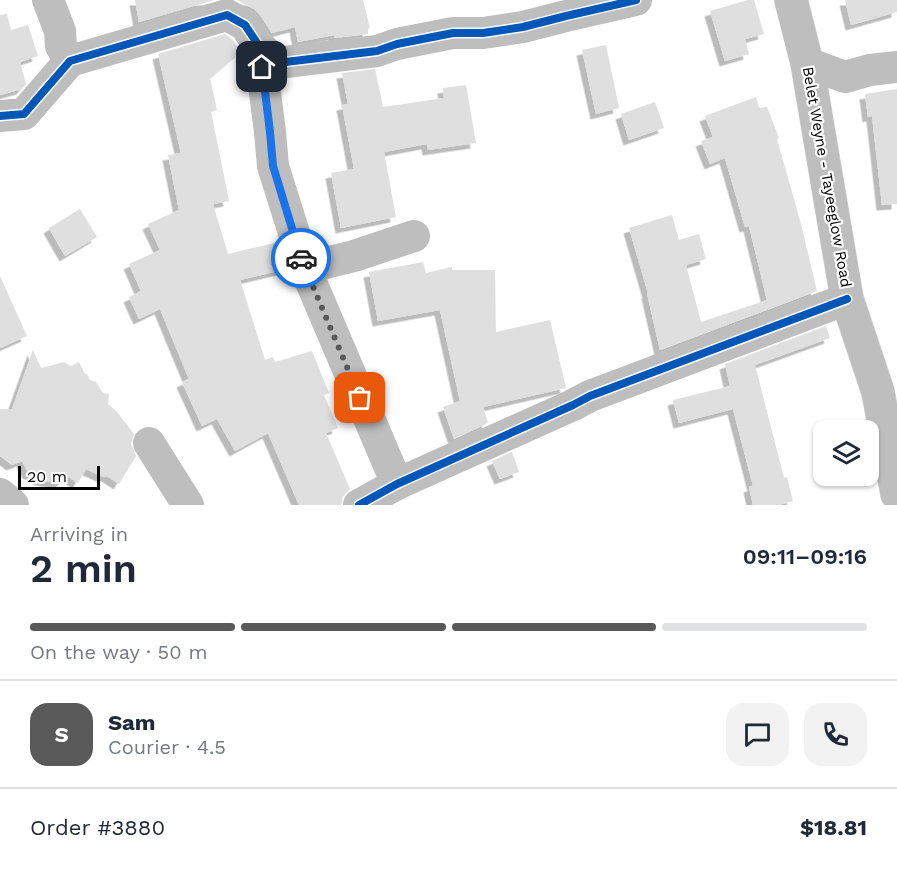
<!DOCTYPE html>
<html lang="en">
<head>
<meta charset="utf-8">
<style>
  body { margin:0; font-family:"Work Sans",sans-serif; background:#f2f2f3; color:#1f2937; height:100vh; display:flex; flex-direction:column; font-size:22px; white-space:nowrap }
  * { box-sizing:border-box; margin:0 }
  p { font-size:20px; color:#747a83 }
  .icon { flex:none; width:33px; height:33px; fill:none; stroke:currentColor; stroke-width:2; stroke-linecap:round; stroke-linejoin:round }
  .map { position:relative; height:505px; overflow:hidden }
  .details { display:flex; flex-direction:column; background:#fff; flex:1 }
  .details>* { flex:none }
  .buttons { position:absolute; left:813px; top:420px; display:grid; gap:12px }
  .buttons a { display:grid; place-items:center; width:66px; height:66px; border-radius:12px; background:#fff; box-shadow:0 2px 4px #0004; font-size:30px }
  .scale { position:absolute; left:18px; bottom:15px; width:82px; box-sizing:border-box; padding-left:6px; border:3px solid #000; border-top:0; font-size:16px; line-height:21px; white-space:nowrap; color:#000; -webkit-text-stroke:4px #fff; paint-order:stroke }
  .pin { position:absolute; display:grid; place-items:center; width:51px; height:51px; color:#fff; margin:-26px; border-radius:12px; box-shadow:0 3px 9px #0006 }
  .courier { position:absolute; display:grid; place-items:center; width:60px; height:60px; margin:-30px; border:4px solid #1a73e8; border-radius:50%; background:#fff; color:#222; box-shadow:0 2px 8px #0007 }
  .headline em { font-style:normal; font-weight:600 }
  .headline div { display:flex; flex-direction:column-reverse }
  .headline { display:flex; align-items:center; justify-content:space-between; height:102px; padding:0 30px }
  h1 { font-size:39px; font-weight:600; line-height:45px }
  .bar { display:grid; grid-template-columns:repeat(4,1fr); gap:9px 6px; align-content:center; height:72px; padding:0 30px }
  .bar i { height:8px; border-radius:4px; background:#e0e1e3 }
  .bar .selected { background:#595959 }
  .bar p { grid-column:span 4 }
  .line { display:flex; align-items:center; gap:15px; padding:0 30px; border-top:2px solid #e0e1e3 }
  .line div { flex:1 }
  .round { display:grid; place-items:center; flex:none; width:63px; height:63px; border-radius:18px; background:#f2f2f3 }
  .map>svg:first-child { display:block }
</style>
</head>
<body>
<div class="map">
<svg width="897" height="505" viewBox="0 0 897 505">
  <defs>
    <filter id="shadow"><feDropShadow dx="-5.5" dy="5.5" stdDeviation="0" flood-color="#0004"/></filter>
  </defs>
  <rect width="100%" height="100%" fill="#fff"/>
  <g fill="#dfdfdf" filter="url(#shadow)">
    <polygon points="135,0 214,0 139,22"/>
    <polygon points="237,0 363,0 370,28 368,29 368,34 335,38 334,35 298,42 295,27 272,33 260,15 254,9"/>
    <polygon points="748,0 754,0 764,34 745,39 749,54 725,61 710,11"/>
    <polygon points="845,0 897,0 897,12 851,25"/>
    <polygon points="7,14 11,30 28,25 38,56 20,62 26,84 22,89 0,95 0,15"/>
    <polygon points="225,34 232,39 241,51 210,78 217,110 211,112 229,201 213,204 228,254 278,242 286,269 240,280 265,360 273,357 275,362 312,351 329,393 324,395 338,428 326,433 350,489 343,496 341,505 299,505 268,433 235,451 217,419 202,426 182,382 189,379 160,309 139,319 129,297 141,291 129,264 160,250 148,224 179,210 168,155 181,153 158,54"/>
    <polygon points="606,45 619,108 596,114 582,50"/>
    <polygon points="375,69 383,107 444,98 443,88 466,85 476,143 428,150 427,144 384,152 396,217 341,228 331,173 354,169 342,105 348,104 342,73"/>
    <polygon points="897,89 897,204 882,205 872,116 868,117 865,94"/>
    <polygon points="756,97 759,108 767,107 779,138 777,139 801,224 817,291 660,350 647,293 648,293 629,228 672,215 679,240 699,234 706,259 686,265 701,322 767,300 749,226 745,227 725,158 710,164 701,141 713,137 705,116"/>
    <polygon points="655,102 664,128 629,140 621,114"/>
    <polygon points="80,209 97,237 65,256 49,228"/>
    <polygon points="423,262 426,273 452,267 452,270 495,270 496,332 550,320 566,388 483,407 488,423 454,439 443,407 460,401 440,310 378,321 369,272"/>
    <polygon points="0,276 27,336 0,348"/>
    <polygon points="826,326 830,338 755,365 784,478 787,477 793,501 779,505 753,505 749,487 753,486 733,409 679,423 673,400 730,386 725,364"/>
    <polygon points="33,350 41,368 64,362 71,366 79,362 85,374 87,374 90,380 96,382 103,393 109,394 108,404 117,412 134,434 131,444 136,456 119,484 107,476 104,477 86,469 78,483 67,476 60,483 40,480 36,476 28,473 22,461 12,465 0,456 0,409 12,409"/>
    <polygon points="512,452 519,472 500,479 492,461"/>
  </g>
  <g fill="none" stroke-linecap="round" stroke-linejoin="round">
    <defs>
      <polyline id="major" points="791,0 807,63 847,299 878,392 897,494"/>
    </defs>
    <use href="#major" stroke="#dbdbdb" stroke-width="34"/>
    <g stroke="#bebebe" stroke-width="32">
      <polyline points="48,0 60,31 61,46 70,61"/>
      <polyline points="259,46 270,132 273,166 305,268 397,484"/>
      <polyline points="807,63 845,77 870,70 897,67"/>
      <polyline points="0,116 24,114 70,61 227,15 245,25 259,46 277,63 377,51 397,44 453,33 483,33 523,27 566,16 636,0"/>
      <polyline points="305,268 354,256 414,236"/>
      <polyline points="149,443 188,505"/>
      <polyline points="0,494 13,505"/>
      <polyline points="359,505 397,484 573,405 590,396 847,299"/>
    </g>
    <use href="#major" stroke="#bebebe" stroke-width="33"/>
    <defs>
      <g id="cycleway">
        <polyline points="0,116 24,114 70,61 227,15 245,25 259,46 277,63 377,51 397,44 453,33 483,33 523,27 566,16 636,0"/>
        <polyline points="359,505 397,484 573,405 590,396 847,299"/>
      </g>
    </defs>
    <use href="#cycleway" stroke="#fff" stroke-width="11"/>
    <use href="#cycleway" stroke="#0057b8" stroke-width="8"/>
  </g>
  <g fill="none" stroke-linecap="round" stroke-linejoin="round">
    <polyline stroke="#595959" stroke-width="6" stroke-dasharray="0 10.8" points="301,258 360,398"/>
    <polyline stroke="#1a73e8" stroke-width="8" points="262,67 270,132 273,166 301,258"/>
  </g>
  <g text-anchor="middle" stroke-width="4.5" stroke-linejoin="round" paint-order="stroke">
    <g font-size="15" fill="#000" stroke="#fff">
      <text transform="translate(827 177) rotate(80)" y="5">Belet Weyne - Tayeeglow Road</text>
    </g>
  </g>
</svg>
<div class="buttons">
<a><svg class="icon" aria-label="layers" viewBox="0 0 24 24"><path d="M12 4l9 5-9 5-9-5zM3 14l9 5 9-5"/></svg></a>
</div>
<div class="scale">20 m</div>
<div class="pin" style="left:360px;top:398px;background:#ea580c"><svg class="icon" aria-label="bag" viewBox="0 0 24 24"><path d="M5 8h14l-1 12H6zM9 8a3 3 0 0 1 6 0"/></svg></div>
<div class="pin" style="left:262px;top:67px;background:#1f2937"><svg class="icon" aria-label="home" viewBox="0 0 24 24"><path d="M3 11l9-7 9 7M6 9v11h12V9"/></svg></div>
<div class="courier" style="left:301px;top:258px"><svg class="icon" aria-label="car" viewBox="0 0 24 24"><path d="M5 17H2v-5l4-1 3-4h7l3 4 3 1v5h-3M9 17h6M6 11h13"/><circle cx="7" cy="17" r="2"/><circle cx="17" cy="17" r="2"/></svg></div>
</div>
<section class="details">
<div class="headline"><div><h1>2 min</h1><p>Arriving in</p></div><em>09:11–09:16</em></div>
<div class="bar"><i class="selected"></i><i class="selected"></i><i class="selected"></i><i></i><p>On the way · 50 m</p></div>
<div class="line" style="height:108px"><b class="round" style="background:#595959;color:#fff">S</b><div><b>Sam</b><p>Courier · 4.5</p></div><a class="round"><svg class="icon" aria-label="chat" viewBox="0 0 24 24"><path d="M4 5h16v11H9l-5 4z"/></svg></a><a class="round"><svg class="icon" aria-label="phone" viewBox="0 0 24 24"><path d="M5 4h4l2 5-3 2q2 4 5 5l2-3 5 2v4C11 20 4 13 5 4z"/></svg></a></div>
<div class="line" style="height:78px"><div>Order #3880</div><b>$18.81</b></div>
</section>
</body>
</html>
